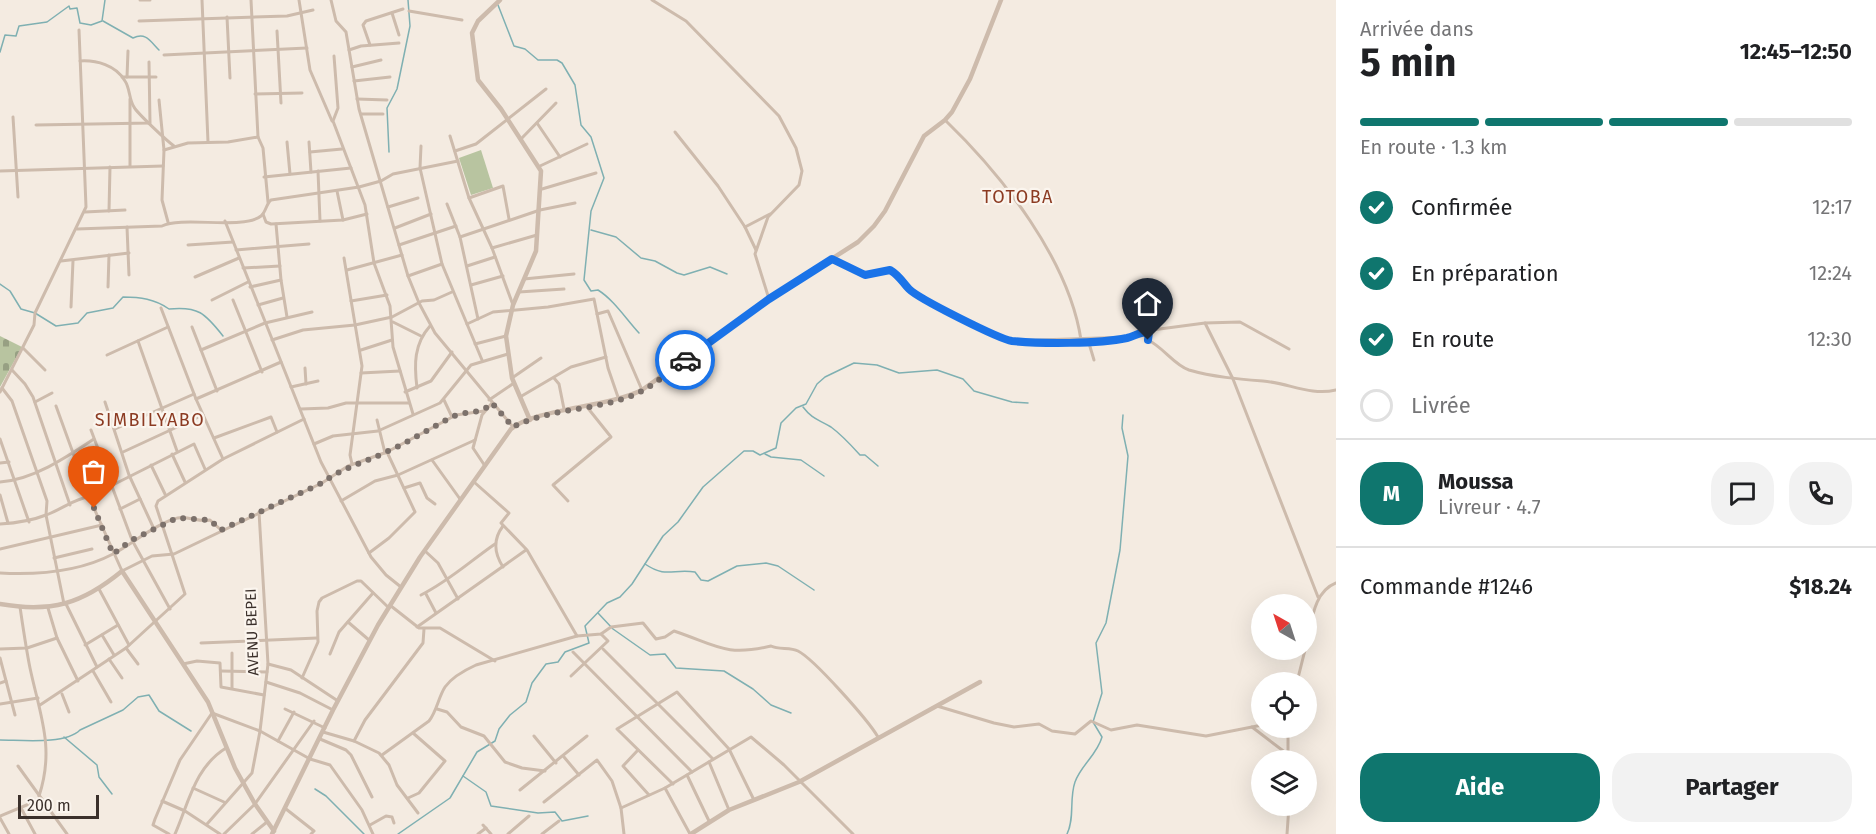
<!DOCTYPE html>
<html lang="fr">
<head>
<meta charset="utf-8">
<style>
  body { margin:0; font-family:"Fira Sans",sans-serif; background:#f2f2f2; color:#202124; height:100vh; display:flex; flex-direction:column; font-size:22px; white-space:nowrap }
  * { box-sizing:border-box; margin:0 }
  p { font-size:20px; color:#757577 }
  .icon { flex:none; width:33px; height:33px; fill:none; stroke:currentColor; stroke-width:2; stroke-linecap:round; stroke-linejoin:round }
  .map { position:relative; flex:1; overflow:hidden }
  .panel { display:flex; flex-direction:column; background:#fff; width:540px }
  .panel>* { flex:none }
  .needle { width:39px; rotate:321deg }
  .buttons { position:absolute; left:1251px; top:594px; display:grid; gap:12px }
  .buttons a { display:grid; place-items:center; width:66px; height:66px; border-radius:50%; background:#fff; box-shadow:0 6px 24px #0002; font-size:30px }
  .scale { position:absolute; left:18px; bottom:15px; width:81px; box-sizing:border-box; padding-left:6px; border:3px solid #3b302b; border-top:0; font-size:16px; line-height:21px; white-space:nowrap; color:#3b302b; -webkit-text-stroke:4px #fbf5ee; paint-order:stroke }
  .pin { position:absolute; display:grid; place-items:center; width:51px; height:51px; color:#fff; margin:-62px -26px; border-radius:50% 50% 50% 0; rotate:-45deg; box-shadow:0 0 6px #0007 }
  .pin .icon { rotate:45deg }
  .courier { position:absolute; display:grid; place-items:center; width:60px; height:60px; margin:-30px; border:4px solid #1a73e8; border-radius:50%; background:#fff; color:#222; box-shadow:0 2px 8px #0007 }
  .headline em { font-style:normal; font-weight:700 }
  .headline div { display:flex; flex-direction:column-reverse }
  .headline { display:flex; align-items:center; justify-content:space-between; height:102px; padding:0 24px }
  h1 { font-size:39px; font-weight:700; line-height:45px }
  .bar { display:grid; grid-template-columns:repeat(4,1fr); gap:9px 6px; align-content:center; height:72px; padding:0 24px }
  .bar i { height:8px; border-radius:4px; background:#e0e0e0 }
  .bar .active { background:#0f766e }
  .bar p { grid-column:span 4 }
  .line { display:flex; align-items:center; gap:15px; padding:0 24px; border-top:2px solid #e0e0e0 }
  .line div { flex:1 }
  .round { display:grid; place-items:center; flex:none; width:63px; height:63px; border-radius:24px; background:#f2f2f2 }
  ol { padding:0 24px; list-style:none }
  li { display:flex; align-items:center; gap:18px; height:66px }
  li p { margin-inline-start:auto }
  li .icon { padding:6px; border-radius:50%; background:#0f766e; color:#fff; stroke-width:4 }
  li:last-child { color:#757577 }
  li i { width:33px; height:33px; border:3px solid #e0e0e0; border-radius:50% }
  .button { display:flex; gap:12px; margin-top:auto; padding:12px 24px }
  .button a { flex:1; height:69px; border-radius:24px; background:#0f766e; color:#fff; font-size:24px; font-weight:700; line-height:69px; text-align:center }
  .button a+a { background:#f2f2f2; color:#202124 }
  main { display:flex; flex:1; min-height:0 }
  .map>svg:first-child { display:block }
</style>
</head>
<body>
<main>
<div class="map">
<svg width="1336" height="834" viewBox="0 0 1336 834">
  <defs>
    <pattern id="cemetery-stones" width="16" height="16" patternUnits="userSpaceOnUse" patternTransform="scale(1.5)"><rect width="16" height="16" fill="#b8c4a0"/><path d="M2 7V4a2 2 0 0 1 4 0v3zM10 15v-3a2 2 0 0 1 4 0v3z" fill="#97a083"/></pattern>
  </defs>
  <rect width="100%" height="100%" fill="#f4ebe1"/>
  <polygon fill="#b8c4a0" points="481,150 493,188 471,195 459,158"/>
  <polygon fill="url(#cemetery-stones)" points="0,336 22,347 0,387"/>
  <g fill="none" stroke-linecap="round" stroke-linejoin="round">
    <g stroke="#7fb0b2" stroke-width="1.5">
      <path d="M498,5L514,46L525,49L538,60H557L562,63L575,85L581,125L591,137L604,178L591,211L584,280L591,291L598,290C614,300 626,319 639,333"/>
      <path d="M103,21L133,38C146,32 150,41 159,50"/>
      <polyline points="0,52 5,35 16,36 19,26 47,22 69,6 70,9 77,8 80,23 91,25 102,21 105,0"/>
      <polyline points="389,152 387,108 397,89 410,26 408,0"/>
      <polyline points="591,230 616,237 641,258 655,261 677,273 684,275 710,267 727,274"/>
      <path d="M0,284L10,291L21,309L35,313L56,326L78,323L87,313L113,308L123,297C140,297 155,299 169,309C198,306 205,313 223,336"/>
      <path d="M803,407C813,420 818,419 831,427C842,435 851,445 860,455H865L878,466"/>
      <polyline points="765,454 771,457 801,460 824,476"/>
      <path d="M645,564C667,579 673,568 695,572L701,580L708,581L737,566L766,563L778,566L814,590"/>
      <polyline points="598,613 613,629 650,655 665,654 676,668 724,671 753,689 771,705 791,713"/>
      <polyline points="64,737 97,765 99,777 112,794"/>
      <path d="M0,740C21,740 65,745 80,730L123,710L138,697L149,695L159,711L191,731"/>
      <polyline points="463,776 486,792 491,806 538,813 555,812 562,821 588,816"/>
      <polyline points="315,789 326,796 364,834"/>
      <polyline points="398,834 450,798 477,752 495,741 499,729 510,715 526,702 532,683 546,664 558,662 565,652 589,643 585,626 607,603 620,597 632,584 663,536 678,522 703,487 744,451 753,451 760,455 776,448 781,423 796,408 806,404 817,384 825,377 854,363 877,365 899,373 937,370 963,379 974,391 1012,402 1028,403"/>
      <path d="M1067,834C1075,818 1069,799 1075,782C1081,765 1097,755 1102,737L1093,722L1102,693L1096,643L1106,623L1120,550L1128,456L1122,428L1123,415"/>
    </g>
    <g stroke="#cdbbac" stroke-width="3">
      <polyline points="140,0 150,0"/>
      <polyline points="202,0 208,142"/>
      <polyline points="251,0 258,137 263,148 268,202"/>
      <polyline points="299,0 310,70 332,121"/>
      <polyline points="331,0 336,21 346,32 359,109 408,276 419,303 435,333 513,427"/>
      <polyline points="652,0 686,21 779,116 796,148 802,171 799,185 768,217 755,254 769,299"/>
      <polyline points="409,11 462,20"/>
      <polyline points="392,13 399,35"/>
      <polyline points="227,17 230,78"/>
      <polyline points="139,21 287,16 313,10"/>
      <polyline points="277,31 281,103"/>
      <polyline points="370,45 363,25 366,21 403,9"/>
      <polyline points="349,50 361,46 399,43"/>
      <polyline points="164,55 307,48"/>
      <polyline points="334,56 338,108 333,121 365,205 374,263 390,306 393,347 413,414"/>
      <path d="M80,61C96,60 116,65 125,81C130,88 129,100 134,107C137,113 167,141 174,146"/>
      <polyline points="352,67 381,60"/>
      <polyline points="122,77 156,77"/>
      <polyline points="127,77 128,51"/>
      <polyline points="354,81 390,77"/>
      <polyline points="255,94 302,93"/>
      <polyline points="130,99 130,166"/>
      <polyline points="357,99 387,100"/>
      <polyline points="159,100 164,150 162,200 168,222"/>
      <polyline points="361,114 383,114"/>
      <polyline points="13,117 18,197"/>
      <path d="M945,120C1003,176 1069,260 1081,340"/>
      <polyline points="537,123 560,157"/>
      <polyline points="36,125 150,123 149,62"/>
      <polyline points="675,132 718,186 745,227 756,250"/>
      <polyline points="450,136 469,198 492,248 513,305"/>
      <polyline points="521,139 556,103"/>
      <polyline points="287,142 290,174"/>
      <polyline points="309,142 311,172"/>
      <polyline points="421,146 420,168 442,264 482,360"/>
      <polyline points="164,150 188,143 228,142 258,137"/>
      <polyline points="455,151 476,144 546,89"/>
      <polyline points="310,152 342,149"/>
      <polyline points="540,166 587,144"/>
      <polyline points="0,171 163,166"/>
      <polyline points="318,171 320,221"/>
      <polyline points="264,177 351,168"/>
      <polyline points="542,189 596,173"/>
      <polyline points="337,191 343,220"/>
      <polyline points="469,198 503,186 509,219"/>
      <polyline points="447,204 460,237 478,319"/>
      <polyline points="388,207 418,198"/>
      <polyline points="109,211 110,167"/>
      <polyline points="85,212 125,210"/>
      <polyline points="263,214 266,222 271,224 343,220 367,214"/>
      <polyline points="225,221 321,462 371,557 386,575 401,587"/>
      <polyline points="276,224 281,280 287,317"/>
      <polyline points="127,227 129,275"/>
      <polyline points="745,227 770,214"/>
      <polyline points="395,228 431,214"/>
      <path d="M77,229L162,226C182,216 244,230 261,216C266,212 266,204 271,200L359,187L381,181L393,174L458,161"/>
      <polyline points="460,237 540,210 575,203"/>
      <polyline points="188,245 233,242"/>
      <polyline points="399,245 456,226"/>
      <polyline points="492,248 537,235"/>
      <polyline points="236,250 309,244"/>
      <polyline points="344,258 362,366 350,455 352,464"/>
      <polyline points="832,259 865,275 890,270 903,278 909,289 926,299 963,320 1011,341 1129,337 1137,332 1205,323 1240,322 1289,349"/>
      <polyline points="61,261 129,253"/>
      <polyline points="467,266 495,257"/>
      <polyline points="243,268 280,266"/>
      <polyline points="347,270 402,255"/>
      <polyline points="408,276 442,264"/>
      <polyline points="195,277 239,258"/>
      <polyline points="524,279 574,274"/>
      <polyline points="471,285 503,276"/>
      <polyline points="108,287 109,255"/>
      <polyline points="250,287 281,280"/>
      <polyline points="519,292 564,289"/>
      <polyline points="212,300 248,282"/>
      <polyline points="233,300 262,372"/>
      <polyline points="351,301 387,295"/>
      <polyline points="258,305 283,298"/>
      <polyline points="71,307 73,261"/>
      <polyline points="161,308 196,399 223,459"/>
      <polyline points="597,314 608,311 642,390"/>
      <polyline points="393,322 421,336"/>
      <polyline points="1205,323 1233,379 1318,597"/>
      <polyline points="467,324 493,312 548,307 594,299 608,368 619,400"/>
      <polyline points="192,327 217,391"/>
      <path d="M1149,332L1148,340C1163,347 1174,365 1189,370C1213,377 1238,379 1263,381C1289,383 1310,396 1336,390"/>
      <polyline points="272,340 303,330 355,325 392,317 422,301 434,300 452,292"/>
      <polyline points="1088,340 1094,360"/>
      <polyline points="138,341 177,451"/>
      <polyline points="475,344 506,336"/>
      <polyline points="23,348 45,370"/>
      <polyline points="201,350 265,323 312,312"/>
      <polyline points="361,350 392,340"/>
      <polyline points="107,355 168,327"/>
      <polyline points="305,368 306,384"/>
      <polyline points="12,370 25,384 33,397 70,505"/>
      <polyline points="361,373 400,371"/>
      <polyline points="512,378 541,358"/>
      <polyline points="554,378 559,384 564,409"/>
      <polyline points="291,387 318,381"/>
      <polyline points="2,388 12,401 47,501 46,515 64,604"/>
      <path d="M417,388C414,364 414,344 430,326"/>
      <polyline points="0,392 34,325 35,313 86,207 79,30"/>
      <polyline points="405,392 431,381 452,352"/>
      <polyline points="520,397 571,367 606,357"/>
      <polyline points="196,399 281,362"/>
      <polyline points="444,400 452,417"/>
      <polyline points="489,400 514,383"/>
      <polyline points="35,402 52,393"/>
      <polyline points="105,402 129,475 154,529"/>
      <polyline points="56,406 89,497 122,571 152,556 174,554 322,483 348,466 387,452 456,415 484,411"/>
      <polyline points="301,409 328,408 346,403 409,403"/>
      <polyline points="377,420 385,453"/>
      <polyline points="115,429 194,394"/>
      <polyline points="91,430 132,540 170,609"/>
      <polyline points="214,438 271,417 277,432"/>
      <polyline points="0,439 29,522"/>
      <polyline points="314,444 333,436 378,431 440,403 471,365 508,354"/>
      <polyline points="123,452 203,415"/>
      <polyline points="172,454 185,482"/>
      <polyline points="432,460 460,499"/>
      <polyline points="0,463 9,462"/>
      <polyline points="151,465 165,494"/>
      <polyline points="485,466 473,448 482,415 492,403"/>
      <path d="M0,482C33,480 67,457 94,439"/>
      <polyline points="474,482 509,513 501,523 527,550 577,636"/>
      <polyline points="404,488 420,483 427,498 435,504"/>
      <polyline points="0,495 8,523"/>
      <polyline points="341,501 375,481 398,475 475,440"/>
      <polyline points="568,501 553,485 611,437 587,407"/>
      <polyline points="120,509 140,499"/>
      <path d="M0,524C16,523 31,521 46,515C61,510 75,498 89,497L194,444L205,469"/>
      <polyline points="0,549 102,525"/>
      <polyline points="425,551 438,563 458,599"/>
      <polyline points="369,553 389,538 415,512 387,452"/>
      <polyline points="54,558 92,549"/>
      <path d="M503,567C494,553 493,539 503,526"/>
      <path d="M0,573C38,575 79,572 113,554C134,543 152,526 174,519C185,514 198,523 210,520L221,530"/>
      <polyline points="99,589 129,645"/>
      <polyline points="426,594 436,613"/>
      <path d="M421,595C449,581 469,562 495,544"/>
      <polyline points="66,604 97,667"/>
      <polyline points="391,606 419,628 440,628 495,661"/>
      <path d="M20,607C23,627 26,648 30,668C40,715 55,748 39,796"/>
      <polyline points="48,608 57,638 78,681"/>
      <polyline points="348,622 369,640"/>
      <polyline points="417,627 526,550"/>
      <polyline points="102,635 114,655"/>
      <polyline points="201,643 317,638"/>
      <polyline points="85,645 118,625"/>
      <path d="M1306,645C1312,622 1313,592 1336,583"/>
      <polyline points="126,648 138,664"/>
      <polyline points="0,649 27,648 57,638"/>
      <polyline points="603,649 713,759"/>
      <polyline points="573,652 692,772"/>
      <polyline points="330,654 339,632 373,593"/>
      <polyline points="0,658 15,715"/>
      <polyline points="109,659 122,678"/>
      <polyline points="183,664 197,661 220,663 221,687 264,695"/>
      <polyline points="268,664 291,670 338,701"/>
      <polyline points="93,671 111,702"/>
      <polyline points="221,671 267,672"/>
      <polyline points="571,676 608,641 601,634"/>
      <polyline points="302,678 318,642 317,611 319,602 322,598 357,581 361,581 389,608"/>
      <polyline points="266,682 300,693 333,710"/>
      <polyline points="1297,682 1305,650"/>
      <polyline points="0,683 6,681"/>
      <polyline points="232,688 232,653"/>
      <polyline points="62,694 69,712"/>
      <polyline points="0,704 38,698"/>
      <polyline points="40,705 126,648 185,594 156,506 158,501 223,459 304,419"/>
      <polyline points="937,706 994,723 1014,727 1039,724 1052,731 1075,734 1091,721 1111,730 1137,725 1206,736 1252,727 1286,753"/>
      <polyline points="285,709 325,728"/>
      <polyline points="437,709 447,712 461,727 484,736 505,762 522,768 545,771"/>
      <polyline points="1252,727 1262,725"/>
      <polyline points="1288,728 1288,760"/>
      <polyline points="323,732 354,741 379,753 389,765 397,785 418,813"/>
      <polyline points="534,736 556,763"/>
      <polyline points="320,739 346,750 351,755 372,797"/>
      <polyline points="278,741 294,712"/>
      <polyline points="354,741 365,720 423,643 424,629"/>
      <polyline points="638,750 623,766 649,795"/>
      <path d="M382,755L429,721C437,711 438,698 445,687C452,677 465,670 476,665L577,636L601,634L611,627L643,623L656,639L665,637L674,631C716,645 725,657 771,646C779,650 790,647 798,651C814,659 868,720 878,737"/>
      <polyline points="564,757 579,775"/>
      <polyline points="709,762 729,810"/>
      <polyline points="18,766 67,834"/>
      <polyline points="687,775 709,821"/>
      <polyline points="673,784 617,729 677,692 729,749 754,800"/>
      <polyline points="193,788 224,802"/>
      <polyline points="665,788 690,834"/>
      <polyline points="520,790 587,736"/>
      <polyline points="408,798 419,793 445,761 413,733"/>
      <polyline points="162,801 185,811 220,834"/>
      <polyline points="544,802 597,760 612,781 621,808 624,834"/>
      <polyline points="21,808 35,834"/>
      <polyline points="621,808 665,788 751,737 784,765 853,834"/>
      <polyline points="286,809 314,831 311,834"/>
      <polyline points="0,816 41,799"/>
      <polyline points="0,818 9,834"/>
      <polyline points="207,824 252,773 260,731 268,664 259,512"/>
      <polyline points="370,825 386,816 392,817 394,823"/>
      <polyline points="483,825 491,834"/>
      <polyline points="169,834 153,825 155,819 180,760 212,713 260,731 310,759 330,765 362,810 373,834"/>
      <path d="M175,834C189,802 195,767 226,748"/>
      <polyline points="224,834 255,804 314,721"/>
      <polyline points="252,834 267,822"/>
      <polyline points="478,834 486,828"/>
      <polyline points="508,834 529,816"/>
      <polyline points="542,834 559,821"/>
      <polyline points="1287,834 1289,806"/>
    </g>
    <g stroke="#cdbbac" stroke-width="4.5">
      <polyline points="500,0 478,21 472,33 478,80 501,109 541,171 536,251 513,305 506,336 512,378 530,420"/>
      <path d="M0,604C51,613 82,604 122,571L208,702L235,768L255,804L274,831"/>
      <path d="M272,834L333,710L378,625L420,557L511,429C534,409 609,407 642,390L769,299L858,242L874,226L885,211L924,136L945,120L952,112L970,79L1001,0"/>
      <polyline points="691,834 729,810 799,782 980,682"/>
    </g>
  </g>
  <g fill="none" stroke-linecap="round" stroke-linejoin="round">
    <path stroke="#7c716b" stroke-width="6" stroke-dasharray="0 10.8" d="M94,508L113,554L132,540L177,518L210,520L221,530L322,483C343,467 365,463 388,451C411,441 432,427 454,416C468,410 481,415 492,403L513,427C550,408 593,411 631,396C651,388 668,373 685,360"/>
    <path stroke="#1a73e8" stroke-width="8" d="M685,360L769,299L832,259L865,275L890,270C900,276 902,282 909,289C919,299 999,339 1012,341C1042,344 1098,344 1127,338C1135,336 1139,332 1149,332L1148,340"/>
  </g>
  <g text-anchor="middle" stroke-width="4.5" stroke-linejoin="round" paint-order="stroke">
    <g font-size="15" fill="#3b302b" stroke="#fbf5ee">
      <text transform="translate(252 632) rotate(-92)" y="5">AVENU BEPEI</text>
    </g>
    <g font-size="18" letter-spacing="1.5" fill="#8c3b22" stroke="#fbf5ee">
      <text x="1018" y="203">TOTOBA</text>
      <text x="150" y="426">SIMBILYABO</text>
    </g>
  </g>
</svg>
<div class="buttons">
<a><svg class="needle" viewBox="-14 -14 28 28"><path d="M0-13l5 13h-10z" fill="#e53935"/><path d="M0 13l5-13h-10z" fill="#757577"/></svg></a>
<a><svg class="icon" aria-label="locate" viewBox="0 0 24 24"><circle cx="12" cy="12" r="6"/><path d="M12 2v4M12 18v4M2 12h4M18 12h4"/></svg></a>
<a><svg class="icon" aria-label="layers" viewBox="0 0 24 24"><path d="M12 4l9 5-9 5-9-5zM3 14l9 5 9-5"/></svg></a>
</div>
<div class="scale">200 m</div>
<div class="pin" style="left:94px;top:508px;background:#ea580c"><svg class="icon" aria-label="bag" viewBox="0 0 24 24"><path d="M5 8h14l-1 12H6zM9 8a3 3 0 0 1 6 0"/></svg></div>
<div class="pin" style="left:1148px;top:340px;background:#1f2937"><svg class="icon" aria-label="home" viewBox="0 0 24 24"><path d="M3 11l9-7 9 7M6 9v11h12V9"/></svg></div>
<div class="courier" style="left:685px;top:360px"><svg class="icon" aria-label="car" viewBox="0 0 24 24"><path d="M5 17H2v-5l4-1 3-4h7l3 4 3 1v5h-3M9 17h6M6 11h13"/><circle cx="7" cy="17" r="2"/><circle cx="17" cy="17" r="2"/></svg></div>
</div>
<section class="panel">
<div class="headline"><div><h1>5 min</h1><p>Arrivée dans</p></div><em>12:45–12:50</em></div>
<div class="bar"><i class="active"></i><i class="active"></i><i class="active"></i><i></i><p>En route · 1.3 km</p></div>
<ol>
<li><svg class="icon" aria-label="check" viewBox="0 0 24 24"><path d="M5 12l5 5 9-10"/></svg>Confirmée<p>12:17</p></li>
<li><svg class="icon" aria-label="check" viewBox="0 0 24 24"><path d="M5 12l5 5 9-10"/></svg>En préparation<p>12:24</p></li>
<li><svg class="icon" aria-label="check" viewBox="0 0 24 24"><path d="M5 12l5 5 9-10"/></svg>En route<p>12:30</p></li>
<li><i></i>Livrée</li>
</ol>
<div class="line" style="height:108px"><b class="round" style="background:#0f766e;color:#fff">M</b><div><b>Moussa</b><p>Livreur · 4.7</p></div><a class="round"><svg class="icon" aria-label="chat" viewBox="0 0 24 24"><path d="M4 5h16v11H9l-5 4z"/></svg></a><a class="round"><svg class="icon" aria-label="phone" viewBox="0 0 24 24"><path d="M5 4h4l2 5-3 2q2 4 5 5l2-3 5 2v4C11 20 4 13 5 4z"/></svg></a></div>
<div class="line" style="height:78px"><div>Commande #1246</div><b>$18.24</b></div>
<div class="button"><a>Aide</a><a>Partager</a></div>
</section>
</main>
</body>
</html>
